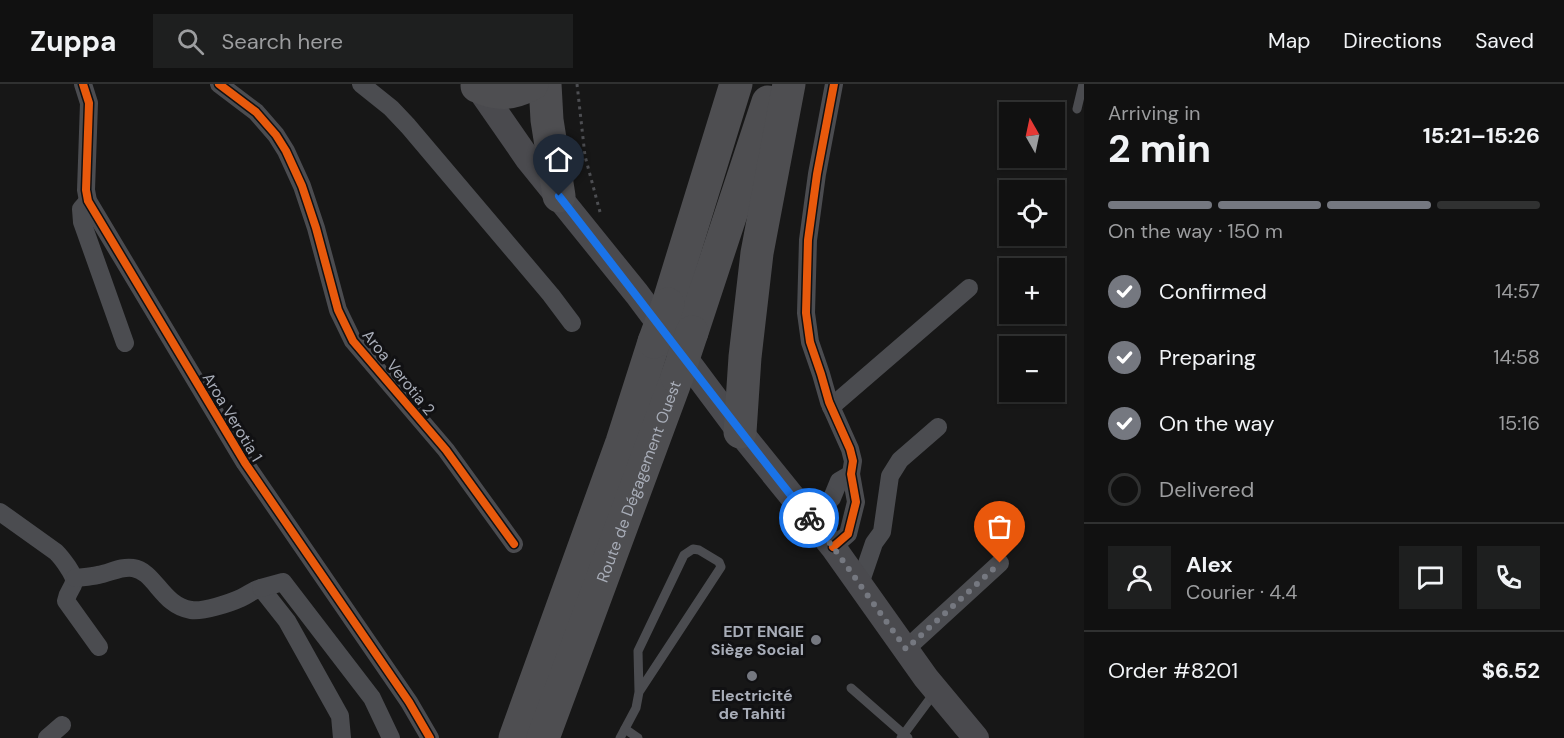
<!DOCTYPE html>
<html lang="en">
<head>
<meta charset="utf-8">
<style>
  body { margin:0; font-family:"DM Sans",sans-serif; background:#1e1f1f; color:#f1f3f6; height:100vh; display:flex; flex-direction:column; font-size:22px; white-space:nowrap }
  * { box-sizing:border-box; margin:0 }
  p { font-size:20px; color:#9c9d9f }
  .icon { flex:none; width:33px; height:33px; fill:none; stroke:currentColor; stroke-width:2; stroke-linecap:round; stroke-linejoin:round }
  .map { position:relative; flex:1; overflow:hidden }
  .panel { display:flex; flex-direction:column; background:#111; width:480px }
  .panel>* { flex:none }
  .needle { width:39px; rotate:351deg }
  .buttons { position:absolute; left:999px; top:18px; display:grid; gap:12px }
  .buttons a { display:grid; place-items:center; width:66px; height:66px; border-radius:0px; background:#111; box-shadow:0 2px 4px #0004,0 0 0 2px #303131; font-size:30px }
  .pin { position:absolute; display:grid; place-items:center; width:51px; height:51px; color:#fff; margin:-62px -26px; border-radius:50% 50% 50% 0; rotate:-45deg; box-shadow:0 0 6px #0007 }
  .pin .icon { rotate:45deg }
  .courier { position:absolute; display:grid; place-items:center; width:60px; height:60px; margin:-30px; border:4px solid #1a73e8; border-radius:50%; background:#fff; color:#222; box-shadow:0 2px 8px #0007 }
  .overview em { font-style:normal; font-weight:700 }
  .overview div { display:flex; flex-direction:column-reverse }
  .overview { display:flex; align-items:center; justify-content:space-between; height:102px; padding:0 24px }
  h1 { font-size:39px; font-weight:700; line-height:45px }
  .bar { display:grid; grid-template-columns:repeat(4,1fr); gap:9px 6px; align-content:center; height:72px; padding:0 24px }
  .bar i { height:8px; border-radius:4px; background:#303131 }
  .bar .selected { background:#757880 }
  .bar p { grid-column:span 4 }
  .line { display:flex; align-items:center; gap:15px; padding:0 24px; border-top:2px solid #303131 }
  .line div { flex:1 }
  .round { display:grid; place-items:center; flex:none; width:63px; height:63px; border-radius:0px; background:#1e1f1f }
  ol { padding:0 24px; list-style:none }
  li { display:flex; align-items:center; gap:18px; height:66px }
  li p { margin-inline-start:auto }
  li .icon { padding:6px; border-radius:50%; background:#757880; color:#fff; stroke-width:4 }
  li:last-child { color:#9c9d9f }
  li i { width:33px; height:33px; border:3px solid #303131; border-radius:50% }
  header { display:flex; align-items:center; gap:36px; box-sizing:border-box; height:84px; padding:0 30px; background:#111; border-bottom:2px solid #303131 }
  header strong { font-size:28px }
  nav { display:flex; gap:33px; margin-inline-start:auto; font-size:21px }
  .search { width:420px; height:54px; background:#1e1f1f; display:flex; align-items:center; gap:15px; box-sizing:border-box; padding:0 21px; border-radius:0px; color:#9c9d9f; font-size:22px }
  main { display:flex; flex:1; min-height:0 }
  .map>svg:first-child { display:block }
</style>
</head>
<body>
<header>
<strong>Zuppa</strong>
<div class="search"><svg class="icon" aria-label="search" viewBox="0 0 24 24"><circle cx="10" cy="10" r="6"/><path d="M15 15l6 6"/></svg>Search here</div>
<nav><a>Map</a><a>Directions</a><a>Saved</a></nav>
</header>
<main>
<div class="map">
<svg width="1084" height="654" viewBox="0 0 1084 654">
  <rect width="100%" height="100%" fill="#171717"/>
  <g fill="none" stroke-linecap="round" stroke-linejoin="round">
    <polyline stroke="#4d4e52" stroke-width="3" stroke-dasharray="3 4.5" stroke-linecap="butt" points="577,0 585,72 600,128"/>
    <g stroke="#4b4c50" stroke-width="9">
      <polyline points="1077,25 1083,0"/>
      <polyline points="851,604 908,654"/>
      <polyline points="625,645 638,654"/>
      <polyline points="620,654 636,624 639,608 638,567 684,471 693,465 699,466 719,478 721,483 639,608"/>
      <polyline points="901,654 935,608"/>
    </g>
    <g stroke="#4b4c50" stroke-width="18">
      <polyline points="83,0 89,19 86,106 88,117 245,379 409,618 430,654"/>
      <polyline points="219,0 256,28 276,51 286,67 302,102 316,144 338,226 353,257 446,366 514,460"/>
      <polyline points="361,0 391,24 408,42 551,211 572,239"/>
      <polyline points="88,117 81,125 82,138 125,259"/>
      <polyline points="831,323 969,204"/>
      <path d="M0,428L56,468C61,473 76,492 74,498C72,506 68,506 66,517L99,563"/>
      <polyline points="810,435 832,414 839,397 851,390"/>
      <polyline points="833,463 848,450 856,418 851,390 853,377 850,365 829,318 821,290 810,258 806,229 808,156 817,90 834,0"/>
      <path d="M75,494C82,493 90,493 98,491C110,489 121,482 133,484C155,487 162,522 191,526C203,528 230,519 241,514C248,511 253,506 261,504L287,537L340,632L342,654"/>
      <polyline points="860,500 874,459 882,448 890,392 900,376 938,343"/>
      <polyline points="261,504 283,498 372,614 391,654"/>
      <polyline points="906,565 1000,479"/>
      <polyline points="47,654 62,641"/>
    </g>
    <polyline stroke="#4a4a4e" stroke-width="26" points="476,0 528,75 637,210 740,348 833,463 926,594 976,654"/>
    <g stroke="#4e4e51" stroke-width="33">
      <polyline points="545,0 547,36 559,112"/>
      <path d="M477,2C498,11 510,11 532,0"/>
      <polyline points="668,220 736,0"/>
      <polyline points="692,248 768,18"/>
      <polyline points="740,348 745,273 757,169 789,0"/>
      <polyline points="515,654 622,358 654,258"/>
      <path id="s1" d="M543,654L677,293"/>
    </g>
    <g stroke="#4e4e51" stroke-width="33">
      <polyline points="654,258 668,220"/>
      <polyline points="677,293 692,248"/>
    </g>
    <defs>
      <g id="cycleway">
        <polyline points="83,0 89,19 86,106 88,117 245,379 409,618 430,654"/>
        <polyline points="219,0 256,28 276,51 286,67 302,102 316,144 338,226 353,257 446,366 514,460"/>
        <polyline points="833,463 848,450 856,418 851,390 853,377 850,365 829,318 821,290 810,258 806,229 808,156 817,90 834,0"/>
      </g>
    </defs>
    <use href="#cycleway" stroke="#111113" stroke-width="11"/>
    <use href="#cycleway" stroke="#e8590c" stroke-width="8"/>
  </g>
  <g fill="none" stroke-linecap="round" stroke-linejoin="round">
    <polyline stroke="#757880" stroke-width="6" stroke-dasharray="0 10.8" points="809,434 833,463 906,565 1000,479"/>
    <path stroke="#1a73e8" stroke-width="8" d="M559,112C643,219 724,328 809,434"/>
  </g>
  <g fill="#757880" stroke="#111113" stroke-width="2">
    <circle cx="816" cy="556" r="6"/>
    <circle cx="752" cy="592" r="6"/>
  </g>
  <g text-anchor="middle" stroke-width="6" stroke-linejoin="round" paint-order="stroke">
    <g font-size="16" fill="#a8adb8" stroke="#111113">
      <text transform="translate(399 288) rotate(51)" y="6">Aroa Verotia 2</text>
      <text transform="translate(233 333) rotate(59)" y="6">Aroa Verotia 1</text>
      <text dy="6" stroke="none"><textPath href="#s1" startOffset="274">Route de Dégagement Ouest</textPath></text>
    </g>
    <g font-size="16" font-weight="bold" fill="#a8adb8" stroke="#111113" text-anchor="end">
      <text x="804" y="553">EDT ENGIE<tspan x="804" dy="18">Siège Social</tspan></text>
      <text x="752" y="617" text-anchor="middle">Electricité<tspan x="752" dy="18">de Tahiti</tspan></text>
    </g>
  </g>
</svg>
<div class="buttons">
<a><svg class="needle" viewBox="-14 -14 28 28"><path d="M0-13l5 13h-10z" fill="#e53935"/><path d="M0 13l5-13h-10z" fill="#9c9d9f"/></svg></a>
<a><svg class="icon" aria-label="locate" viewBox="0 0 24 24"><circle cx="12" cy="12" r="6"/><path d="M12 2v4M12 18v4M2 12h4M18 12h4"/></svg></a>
<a>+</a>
<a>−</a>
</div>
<div class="pin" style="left:1000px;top:479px;background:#ea580c"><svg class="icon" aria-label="bag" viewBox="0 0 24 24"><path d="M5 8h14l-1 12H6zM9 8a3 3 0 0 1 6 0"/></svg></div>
<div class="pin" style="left:559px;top:112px;background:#1f2937"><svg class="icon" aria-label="home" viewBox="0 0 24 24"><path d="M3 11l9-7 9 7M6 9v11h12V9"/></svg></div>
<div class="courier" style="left:809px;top:434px"><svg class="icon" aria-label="bike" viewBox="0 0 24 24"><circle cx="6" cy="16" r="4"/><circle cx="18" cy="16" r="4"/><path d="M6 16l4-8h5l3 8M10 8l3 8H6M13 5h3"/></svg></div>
</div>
<section class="panel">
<div class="overview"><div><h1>2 min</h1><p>Arriving in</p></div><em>15:21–15:26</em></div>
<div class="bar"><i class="selected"></i><i class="selected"></i><i class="selected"></i><i></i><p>On the way · 150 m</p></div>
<ol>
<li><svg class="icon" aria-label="check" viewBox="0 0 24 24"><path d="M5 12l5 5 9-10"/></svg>Confirmed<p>14:57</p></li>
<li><svg class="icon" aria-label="check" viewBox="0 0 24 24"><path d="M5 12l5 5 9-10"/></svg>Preparing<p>14:58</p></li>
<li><svg class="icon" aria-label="check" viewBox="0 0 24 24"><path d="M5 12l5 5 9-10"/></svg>On the way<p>15:16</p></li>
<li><i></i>Delivered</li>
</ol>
<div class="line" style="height:108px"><a class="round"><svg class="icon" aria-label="person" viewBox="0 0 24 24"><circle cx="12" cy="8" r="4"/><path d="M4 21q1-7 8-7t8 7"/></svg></a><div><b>Alex</b><p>Courier · 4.4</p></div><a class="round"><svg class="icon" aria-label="chat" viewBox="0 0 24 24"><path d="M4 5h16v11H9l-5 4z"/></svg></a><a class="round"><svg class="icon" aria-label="phone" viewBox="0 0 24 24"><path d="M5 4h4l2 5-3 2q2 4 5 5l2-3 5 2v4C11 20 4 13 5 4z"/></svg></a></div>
<div class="line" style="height:78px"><div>Order #8201</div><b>$6.52</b></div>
</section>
</main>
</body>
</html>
